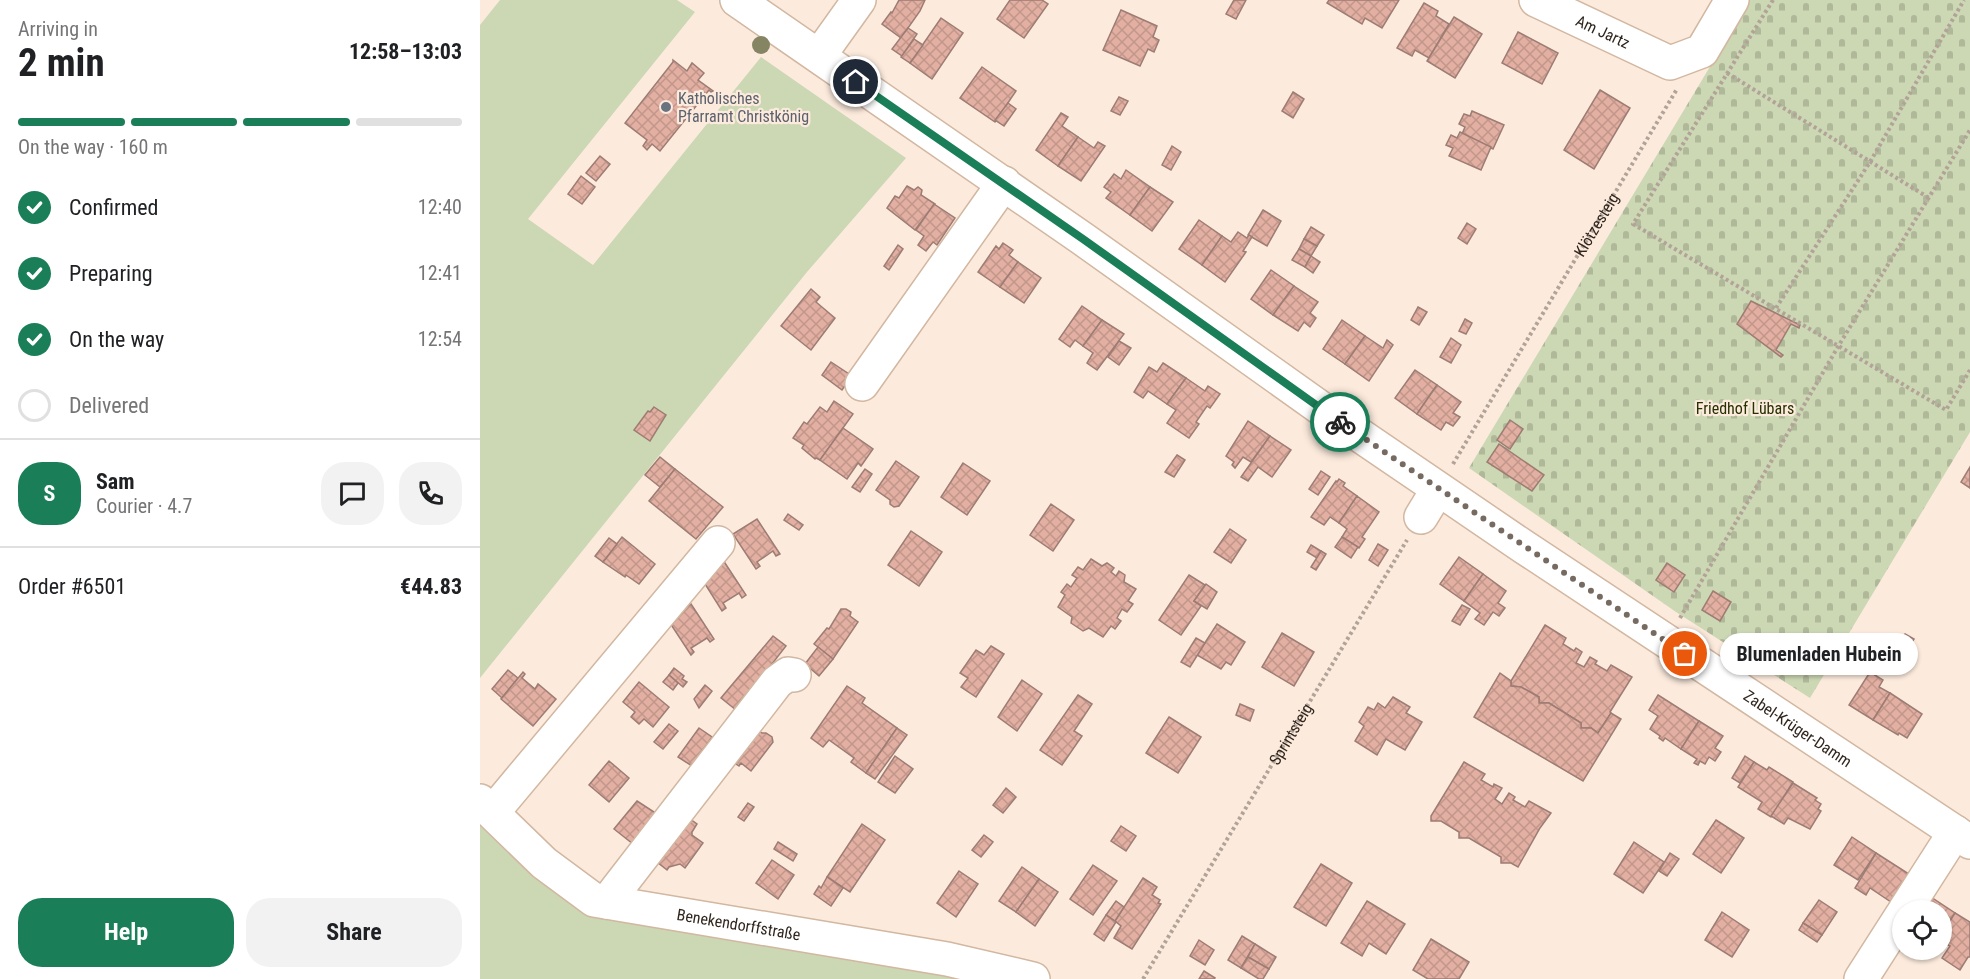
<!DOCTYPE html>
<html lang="en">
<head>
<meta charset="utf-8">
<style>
  body { margin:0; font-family:"Roboto Condensed",sans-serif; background:#f2f2f2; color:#202124; height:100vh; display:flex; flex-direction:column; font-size:22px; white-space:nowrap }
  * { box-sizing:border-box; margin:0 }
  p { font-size:20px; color:#757577 }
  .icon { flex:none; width:33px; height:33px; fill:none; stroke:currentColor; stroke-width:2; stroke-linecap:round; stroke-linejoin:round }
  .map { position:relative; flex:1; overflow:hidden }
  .sheet { display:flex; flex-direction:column; background:#fff; width:480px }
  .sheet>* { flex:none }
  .fabs { position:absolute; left:1412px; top:900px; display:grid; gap:12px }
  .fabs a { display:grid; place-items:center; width:60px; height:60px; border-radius:50%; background:#fff; box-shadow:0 2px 4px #0004; font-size:30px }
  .pin { position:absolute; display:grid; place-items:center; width:51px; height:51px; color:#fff; margin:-26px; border:3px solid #fff; border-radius:50%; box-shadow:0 2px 6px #0007 }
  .courier { position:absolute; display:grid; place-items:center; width:60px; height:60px; margin:-30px; border:4px solid #1a7f58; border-radius:50%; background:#fff; color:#222; box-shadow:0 2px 8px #0007 }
  .bubble { position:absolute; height:42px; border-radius:21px; background:#fff; box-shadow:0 2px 4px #0004; font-size:20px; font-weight:700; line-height:42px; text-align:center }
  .head em { font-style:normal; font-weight:700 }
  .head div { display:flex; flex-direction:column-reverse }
  .head { display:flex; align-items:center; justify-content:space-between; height:102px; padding:0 18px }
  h1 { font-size:39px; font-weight:700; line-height:45px }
  .bar { display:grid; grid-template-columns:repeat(4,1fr); gap:9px 6px; align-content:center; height:72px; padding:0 18px }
  .bar i { height:8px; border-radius:4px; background:#e0e0e0 }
  .bar .on { background:#1a7f58 }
  .bar p { grid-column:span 4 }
  .line { display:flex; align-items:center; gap:15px; padding:0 18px; border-top:2px solid #e0e0e0 }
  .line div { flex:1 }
  .round { display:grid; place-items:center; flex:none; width:63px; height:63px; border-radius:24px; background:#f2f2f2 }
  ol { padding:0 18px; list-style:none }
  li { display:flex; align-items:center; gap:18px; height:66px }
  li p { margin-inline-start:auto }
  li .icon { padding:6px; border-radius:50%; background:#1a7f58; color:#fff; stroke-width:4 }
  li:last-child { color:#757577 }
  li i { width:33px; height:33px; border:3px solid #e0e0e0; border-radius:50% }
  .button { display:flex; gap:12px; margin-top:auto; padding:12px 18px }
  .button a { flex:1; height:69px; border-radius:24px; background:#1a7f58; color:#fff; font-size:24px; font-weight:700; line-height:69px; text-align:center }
  .button a+a { background:#f2f2f2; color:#202124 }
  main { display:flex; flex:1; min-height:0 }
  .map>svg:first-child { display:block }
</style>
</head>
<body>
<main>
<section class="sheet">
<div class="head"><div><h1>2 min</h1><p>Arriving in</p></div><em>12:58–13:03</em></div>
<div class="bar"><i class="on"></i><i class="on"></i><i class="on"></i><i></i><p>On the way · 160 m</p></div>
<ol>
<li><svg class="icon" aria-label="check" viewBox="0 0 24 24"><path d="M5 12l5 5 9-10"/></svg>Confirmed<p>12:40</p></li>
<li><svg class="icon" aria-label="check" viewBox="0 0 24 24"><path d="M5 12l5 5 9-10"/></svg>Preparing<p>12:41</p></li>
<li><svg class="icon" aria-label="check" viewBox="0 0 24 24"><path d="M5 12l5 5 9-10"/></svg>On the way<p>12:54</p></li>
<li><i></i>Delivered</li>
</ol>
<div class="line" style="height:108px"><b class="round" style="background:#1a7f58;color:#fff">S</b><div><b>Sam</b><p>Courier · 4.7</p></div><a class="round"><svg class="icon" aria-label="chat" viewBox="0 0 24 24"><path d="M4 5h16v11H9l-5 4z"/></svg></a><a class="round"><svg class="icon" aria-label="phone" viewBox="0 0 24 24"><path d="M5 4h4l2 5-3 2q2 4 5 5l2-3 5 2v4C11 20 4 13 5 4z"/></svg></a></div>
<div class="line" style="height:78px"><div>Order #6501</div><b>€44.83</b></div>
<div class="button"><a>Help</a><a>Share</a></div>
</section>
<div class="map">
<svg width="1490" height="979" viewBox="0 0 1490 979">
  <defs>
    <pattern id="cemetery-stones" width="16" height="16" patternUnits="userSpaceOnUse" patternTransform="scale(1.5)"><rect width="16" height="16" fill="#ccd7b3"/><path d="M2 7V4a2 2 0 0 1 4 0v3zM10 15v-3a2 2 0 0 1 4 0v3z" fill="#b0b89a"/></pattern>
    <pattern id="building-cross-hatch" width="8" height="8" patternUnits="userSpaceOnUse" patternTransform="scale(1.5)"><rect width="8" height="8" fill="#e2afa2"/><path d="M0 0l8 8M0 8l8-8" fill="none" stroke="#c2968b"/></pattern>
  </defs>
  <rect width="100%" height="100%" fill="#fcebdd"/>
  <g fill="#ccd7b3">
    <polygon points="20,0 197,0 215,12 48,219 113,265 281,57 426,158 327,272 0,678 0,25"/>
    <polygon points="0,812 63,873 495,979 0,979"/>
  </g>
  <polygon fill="url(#cemetery-stones)" points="1270,0 1490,0 1490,432 1330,698 1196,612 989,468"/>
  <g fill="url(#building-cross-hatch)" stroke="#9d7c73" stroke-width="1.5">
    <polygon points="419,0 445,0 440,11 421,38 402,24 411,12 412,13"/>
    <polygon points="530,0 562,0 568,4 544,38 517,19"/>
    <polygon points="754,0 766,0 756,19 746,14"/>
    <polygon points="849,0 919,0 902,28 885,18 882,24 847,3"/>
    <polygon points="944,3 958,11 956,16 969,24 949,58 935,50 932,56 917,48"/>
    <polygon points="641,10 677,26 673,37 679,40 674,52 668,49 660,66 623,50"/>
    <polygon points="974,17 1002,34 975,78 947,61"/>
    <polygon points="461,18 483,33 452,79 430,63"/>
    <polygon points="428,28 437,34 422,56 412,49"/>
    <polygon points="1038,32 1078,53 1062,84 1022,63"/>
    <polygon points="434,39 443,45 430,63 421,57"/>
    <polygon points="193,60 207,71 212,63 224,73 218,80 233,91 231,92 229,90 180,151 172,144 167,150 163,146 167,140 145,123 193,62"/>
    <polygon points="502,67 536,91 515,122 480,98"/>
    <polygon points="1120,90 1150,108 1114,169 1084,150"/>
    <polygon points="813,92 824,99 813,118 802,111"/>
    <polygon points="639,97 648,101 640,115 631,111"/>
    <polygon points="528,103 536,109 524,126 515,120"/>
    <polygon points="992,111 1024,125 1013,149 982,134 985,127 979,124 984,114 990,116"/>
    <polygon points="581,113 588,117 582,126 598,137 578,166 556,150"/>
    <polygon points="980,132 1011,147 1001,170 969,156 973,148 966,145 971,135 977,138"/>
    <polygon points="598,137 614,148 618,142 625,146 601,181 578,166"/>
    <polygon points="692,146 701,152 691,170 682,165"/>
    <polygon points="120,156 130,164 116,181 106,173"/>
    <polygon points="646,170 670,187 650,215 626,198 631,192 624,187 634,174 641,179"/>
    <polygon points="101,176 115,187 102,204 88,194"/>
    <polygon points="427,186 434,190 438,187 442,190 441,195 455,204 435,230 407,208 415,196 419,198"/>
    <polygon points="670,187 693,202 672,231 650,215"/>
    <polygon points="454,204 475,218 457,245 453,242 446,251 438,245 444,236 436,230"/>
    <polygon points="783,210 801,221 787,246 768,235"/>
    <polygon points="719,220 742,236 722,265 699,249"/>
    <polygon points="987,223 996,229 987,244 978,238"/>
    <polygon points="831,227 844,235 837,246 824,239"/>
    <polygon points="758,232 767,238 769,235 772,237 763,251 766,252 745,282 722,265 742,236 751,242"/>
    <polygon points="824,239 837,246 831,256 819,249"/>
    <polygon points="523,243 533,250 529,255 538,262 520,287 498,272 516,246 519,249"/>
    <polygon points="418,245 423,249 409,270 404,266"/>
    <polygon points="819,249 831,256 825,267 812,260"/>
    <polygon points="831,256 840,262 833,273 825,267"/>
    <polygon points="538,262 561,278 544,303 520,287"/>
    <polygon points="791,270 814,286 793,315 771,299"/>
    <polygon points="814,286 838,302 830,313 836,318 830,327 824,322 818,331 793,315"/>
    <polygon points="331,289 340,297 336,302 355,318 331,350 301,326"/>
    <polygon points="1271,301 1320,325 1319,328 1311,324 1296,350 1303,355 1301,357 1257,324"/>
    <polygon points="602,306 622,320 603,346 595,340 590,347 579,339"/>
    <polygon points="938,307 947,312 939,325 931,320"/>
    <polygon points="985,319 992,323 986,334 979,331"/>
    <polygon points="622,320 644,334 617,370 607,363 613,353 603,346"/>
    <polygon points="862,320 885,336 865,364 843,349"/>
    <polygon points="885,336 903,348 907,340 913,345 889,381 865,364"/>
    <polygon points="971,338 981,345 971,363 960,357"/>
    <polygon points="639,341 651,348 639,365 628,357"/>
    <polygon points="351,362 372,376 362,390 342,375"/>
    <polygon points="683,363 706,378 687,404 668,391 663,398 654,392 669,367 677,372"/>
    <polygon points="935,370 957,385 937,414 915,398"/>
    <polygon points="706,378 725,391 728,386 740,394 730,408 727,406 716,422 719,424 709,438 687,423 696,410 687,404"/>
    <polygon points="957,385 981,402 973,413 980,417 973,426 966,422 961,430 937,414"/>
    <polygon points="354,401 373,414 340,460 336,458 335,459 322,448 324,445 313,438 324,422 327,424 340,407 347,412"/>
    <polygon points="174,407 186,415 170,441 154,430 168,411 170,412"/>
    <polygon points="1030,420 1043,429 1030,449 1017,440"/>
    <polygon points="768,421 790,436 771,462 763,457 755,468 752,465 754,462 746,456"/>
    <polygon points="363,428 393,449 381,466 378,463 367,479 340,460"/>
    <polygon points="790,436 811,450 792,477 778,467 768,481 761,477"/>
    <polygon points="1019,444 1064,475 1052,491 1007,462"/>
    <polygon points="697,455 705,460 694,477 685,472"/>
    <polygon points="180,457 195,469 180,487 165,475"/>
    <polygon points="416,461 439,477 419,506 414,507 410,504 410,500 396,490"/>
    <polygon points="483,463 510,481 487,515 461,497"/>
    <polygon points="1490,467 1490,488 1481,482"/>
    <polygon points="195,469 243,507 216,539 169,501"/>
    <polygon points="385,469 392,474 380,492 372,487"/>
    <polygon points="841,471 850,477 838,495 829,489"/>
    <polygon points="859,479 865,483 863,486 877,496 859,523 850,517 844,525 831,517 856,481 857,482"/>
    <polygon points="877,496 899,512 882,537 885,539 879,548 862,537 867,529 859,523"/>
    <polygon points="571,504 594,520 573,551 550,535"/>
    <polygon points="308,514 323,525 319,530 304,520"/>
    <polygon points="277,519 300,554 296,556 293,551 277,562 280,566 276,569 253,534"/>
    <polygon points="750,529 766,540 751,563 734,552"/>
    <polygon points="431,531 462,552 439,586 408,565"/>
    <polygon points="142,537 175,564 159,584 146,575 145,577 123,562"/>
    <polygon points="862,537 878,547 871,558 855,547"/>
    <polygon points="129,538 137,544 123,562 115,556"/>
    <polygon points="898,544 908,550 898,566 889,560"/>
    <polygon points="831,545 841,551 837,558 827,552"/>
    <polygon points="841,551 846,554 836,570 831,567"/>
    <polygon points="979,557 1003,574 984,601 960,584"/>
    <polygon points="611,559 622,566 627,563 634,568 631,572 636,576 639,571 645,575 644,582 656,589 648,601 653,604 647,612 642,609 637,618 641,621 635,629 631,626 623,637 609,628 603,631 591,623 592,617 578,607 585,595 581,592 587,584 591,587 597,578 592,575 598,567 603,570"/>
    <polygon points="243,560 266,595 262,598 259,593 243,603 246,608 242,611 220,576"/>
    <polygon points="1187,563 1205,575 1194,592 1176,580"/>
    <polygon points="1003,574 1026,591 1018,603 1025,608 1019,616 1013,612 1004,625 995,619 1000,613 984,601"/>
    <polygon points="709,575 725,585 714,601 721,606 701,635 679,620"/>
    <polygon points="726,584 737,592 727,609 714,601"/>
    <polygon points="1233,591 1251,602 1240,621 1222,610"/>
    <polygon points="211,604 234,639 230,642 227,638 211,648 214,652 211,655 188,620"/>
    <polygon points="982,605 990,609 980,625 972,621"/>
    <polygon points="361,609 366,609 371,612 370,616 378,622 353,659 334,644 347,628 349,629"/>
    <polygon points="737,624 765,642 751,665 746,662 741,669 717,655"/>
    <polygon points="1065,625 1086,638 1083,644 1094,651 1096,648 1102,652 1096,663 1104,667 1110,657 1117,661 1115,664 1127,671 1131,665 1152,677 1130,712 1131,713 1118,733 1111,728 1101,728 1101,723 1069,703 1059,703 1059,697 1041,687 1031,686 1031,681"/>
    <polygon points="802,633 834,652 814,686 782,667"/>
    <polygon points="1425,634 1434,639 1423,657 1414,651"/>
    <polygon points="293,636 306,646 256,710 241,698"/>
    <polygon points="716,638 725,643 710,667 701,662"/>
    <polygon points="511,646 524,654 496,697 481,687 488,678 480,673 496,650 504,655"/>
    <polygon points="338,647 353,659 339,676 325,664"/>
    <polygon points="194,668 204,676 202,679 207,682 203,687 189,675"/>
    <polygon points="28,670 38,678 22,698 12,689"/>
    <polygon points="43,672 45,674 42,678 55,689 58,684 76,699 53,726 21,699"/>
    <polygon points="1390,672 1403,680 1399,687 1410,693 1393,720 1369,705"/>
    <polygon points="1020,673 1031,681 1031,686 1041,687 1059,697 1059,703 1069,703 1101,723 1101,728 1111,728 1118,733 1131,713 1141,719 1103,781 994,717"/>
    <polygon points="189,675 198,683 193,690 183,682"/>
    <polygon points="542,680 562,694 537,731 518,717"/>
    <polygon points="159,682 189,707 173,727 164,719 159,724 151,717 155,712 143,702"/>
    <polygon points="225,685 232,691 219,708 214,699"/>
    <polygon points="367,686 385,698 382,703 417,728 386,773 371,762 374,758 349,740 343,747 331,738"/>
    <polygon points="1410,693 1442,714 1427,738 1419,733 1418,735 1393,720"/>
    <polygon points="598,695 612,704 594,731 602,736 582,765 560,750"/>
    <polygon points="1178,695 1219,721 1201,749 1185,738 1183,741 1179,738 1180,736 1170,729 1178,716 1169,710"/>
    <polygon points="913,697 930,707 926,713 942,722 925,750 906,739 897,755 875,741 884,726 879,722 888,707 894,710 898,703 905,708"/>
    <polygon points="760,704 774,710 770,721 756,715"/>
    <polygon points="689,717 721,737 698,773 666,753"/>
    <polygon points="1219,721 1243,736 1235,748 1241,752 1235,761 1229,757 1225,764 1220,761 1218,765 1214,763 1217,759 1201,749"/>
    <polygon points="189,724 198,731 183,749 174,742"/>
    <polygon points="272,726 282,733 286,733 292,737 293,742 271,771 261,763 259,766 247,758"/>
    <polygon points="219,728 232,737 212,766 198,757"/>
    <polygon points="417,728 427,735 395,779 386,773"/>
    <polygon points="415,756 433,769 415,793 398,782"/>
    <polygon points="1265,756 1274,762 1260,783 1252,778"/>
    <polygon points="129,761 149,778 129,802 109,785"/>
    <polygon points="984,762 1005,774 1001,780 1013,787 1014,784 1022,788 1015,799 1022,804 1029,793 1035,797 1033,800 1045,807 1049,801 1071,813 1060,828 1038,867 1031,863 1021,863 1021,857 989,838 979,838 979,832 961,821 951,821 951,816"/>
    <polygon points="1274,762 1287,770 1289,767 1313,782 1291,817 1278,809 1282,802 1258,787"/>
    <polygon points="1313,783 1337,798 1335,800 1341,804 1338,809 1341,811 1330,829 1308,818 1304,824 1291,816"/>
    <polygon points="526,788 536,797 523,813 513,805"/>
    <polygon points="157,801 177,814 153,844 134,829"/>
    <polygon points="268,803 274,807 264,821 258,817"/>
    <polygon points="203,814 217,824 212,832 212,835 223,843 205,868 200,864 189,867 187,870 172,858"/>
    <polygon points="1236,820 1264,838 1241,873 1213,854"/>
    <polygon points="382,824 405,840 370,892 347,877"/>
    <polygon points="641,826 656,836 646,851 631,841"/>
    <polygon points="504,835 513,842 501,857 492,850"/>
    <polygon points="1372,837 1396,853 1378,880 1354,865"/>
    <polygon points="298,842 317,854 313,861 294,849"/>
    <polygon points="1154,842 1184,862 1163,893 1134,874"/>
    <polygon points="1190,853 1199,859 1187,876 1179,871"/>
    <polygon points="1396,853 1432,876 1414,904 1390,888 1386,895 1375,888"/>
    <polygon points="292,860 314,875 298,899 276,883"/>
    <polygon points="841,864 872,883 846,926 814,907"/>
    <polygon points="613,865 637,881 613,915 590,899"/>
    <polygon points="542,867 559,879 536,912 519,901"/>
    <polygon points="479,871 498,884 476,917 457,903"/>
    <polygon points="347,877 363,888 351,906 334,894 339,886 341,888"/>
    <polygon points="663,878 677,887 672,895 680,900 678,903 681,904 652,949 634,938 641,926 635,921"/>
    <polygon points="559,879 578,892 555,926 536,912"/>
    <polygon points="1451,897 1475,913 1461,935 1461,910 1442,910"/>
    <polygon points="1339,900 1357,912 1342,935 1323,923"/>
    <polygon points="636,901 644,907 635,921 626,915"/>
    <polygon points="887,901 925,924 906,954 889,943 882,956 861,943"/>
    <polygon points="1242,912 1269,930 1252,957 1225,940"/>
    <polygon points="1475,913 1490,922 1490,957 1488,957 1480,970 1462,958 1470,946 1461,941 1461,935"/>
    <polygon points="626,915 636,922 624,941 614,934"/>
    <polygon points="1323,923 1342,935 1337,942 1319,930"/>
    <polygon points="762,936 775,944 761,968 748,960"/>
    <polygon points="951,939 989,962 979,979 948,979 933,970"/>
    <polygon points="719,940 734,950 725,965 710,956"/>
    <polygon points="775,944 796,957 789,969 768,957"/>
    <polygon points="768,957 789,969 783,979 779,979 761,968"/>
    <polygon points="724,971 735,978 734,979 719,979"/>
  </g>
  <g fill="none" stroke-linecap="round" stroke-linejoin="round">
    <defs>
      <g id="minor">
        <path id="s3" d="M257,0L603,239L856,419L1044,547L1490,842"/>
        <path id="s4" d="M1056,0L1190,63L1222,51L1252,0"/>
        <polyline points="339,56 379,0"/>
        <polyline points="382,384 524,183"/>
        <polyline points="941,517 958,489"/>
        <path id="s5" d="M0,801L64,863L114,900L467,959L553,979"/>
        <polyline points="13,812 238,543"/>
        <polyline points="127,902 297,682 308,674 314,675"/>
        <polyline points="1425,910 1475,832"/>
        <polyline points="1381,979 1422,915"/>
      </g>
    </defs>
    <use href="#minor" stroke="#d2b7a1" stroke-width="36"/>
    <g stroke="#b2a398" stroke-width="4" stroke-dasharray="3 3" stroke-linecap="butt">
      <polyline points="1293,0 1153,224 1466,410 1490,370"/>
      <polyline points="1247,73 1449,198"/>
      <polyline points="1296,308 1390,162 1484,0"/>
      <path id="s1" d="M973,464L1197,89"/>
      <polyline points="1200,618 1359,345 1490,130"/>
      <path id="s2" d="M663,979L927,540"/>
    </g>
    <use href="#minor" stroke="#fff" stroke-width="33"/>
  </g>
  <circle fill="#868563" cx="281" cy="45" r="9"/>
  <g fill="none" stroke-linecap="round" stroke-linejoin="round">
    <polyline stroke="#776b61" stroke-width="6" stroke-dasharray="0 10.8" points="860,422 1205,654"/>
    <polyline stroke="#1a7f58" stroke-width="8" points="376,82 603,239 860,422"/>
  </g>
  <circle fill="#6b7280" stroke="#fcebdd" stroke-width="2" cx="186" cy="107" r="6"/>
  <g text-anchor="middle" stroke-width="4.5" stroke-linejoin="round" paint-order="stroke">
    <g font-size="16" fill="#30261e" stroke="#fcebdd">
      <text dy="6" stroke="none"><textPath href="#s4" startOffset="74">Am Jartz</textPath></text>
      <text dy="6" stroke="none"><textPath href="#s1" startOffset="279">Klötzesteig</textPath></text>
      <text dy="6" stroke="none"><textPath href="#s3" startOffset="1287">Zabel-Krüger-Damm</textPath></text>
      <text dy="6" stroke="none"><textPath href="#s2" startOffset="286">Sprintsteig</textPath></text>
      <text dy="6" stroke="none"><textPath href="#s5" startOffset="298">Benekendorffstraße</textPath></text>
    </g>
    <g font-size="16" fill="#5b616d" stroke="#fcebdd" text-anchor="start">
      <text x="198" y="104">Katholisches<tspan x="198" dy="18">Pfarramt Christkönig</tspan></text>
    </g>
    <g font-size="16" fill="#263100" stroke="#fcebdd">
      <text x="1265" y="414">Friedhof Lübars</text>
    </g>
  </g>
</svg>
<div class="fabs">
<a><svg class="icon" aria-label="locate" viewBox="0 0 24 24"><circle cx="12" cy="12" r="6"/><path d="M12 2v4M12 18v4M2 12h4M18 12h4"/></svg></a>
</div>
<div class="pin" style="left:1205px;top:654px;background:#ea580c"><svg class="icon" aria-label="bag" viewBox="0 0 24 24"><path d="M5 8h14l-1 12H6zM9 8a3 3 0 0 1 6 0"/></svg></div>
<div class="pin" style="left:376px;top:82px;background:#1f2937"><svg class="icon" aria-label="home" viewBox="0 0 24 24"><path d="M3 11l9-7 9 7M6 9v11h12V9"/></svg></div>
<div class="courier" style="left:860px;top:422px"><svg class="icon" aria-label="bike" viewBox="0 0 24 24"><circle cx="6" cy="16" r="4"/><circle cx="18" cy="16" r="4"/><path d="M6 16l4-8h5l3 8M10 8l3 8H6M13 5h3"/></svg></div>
<div class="bubble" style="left:1240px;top:633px;width:198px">Blumenladen Hubein</div>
</div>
</main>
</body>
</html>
